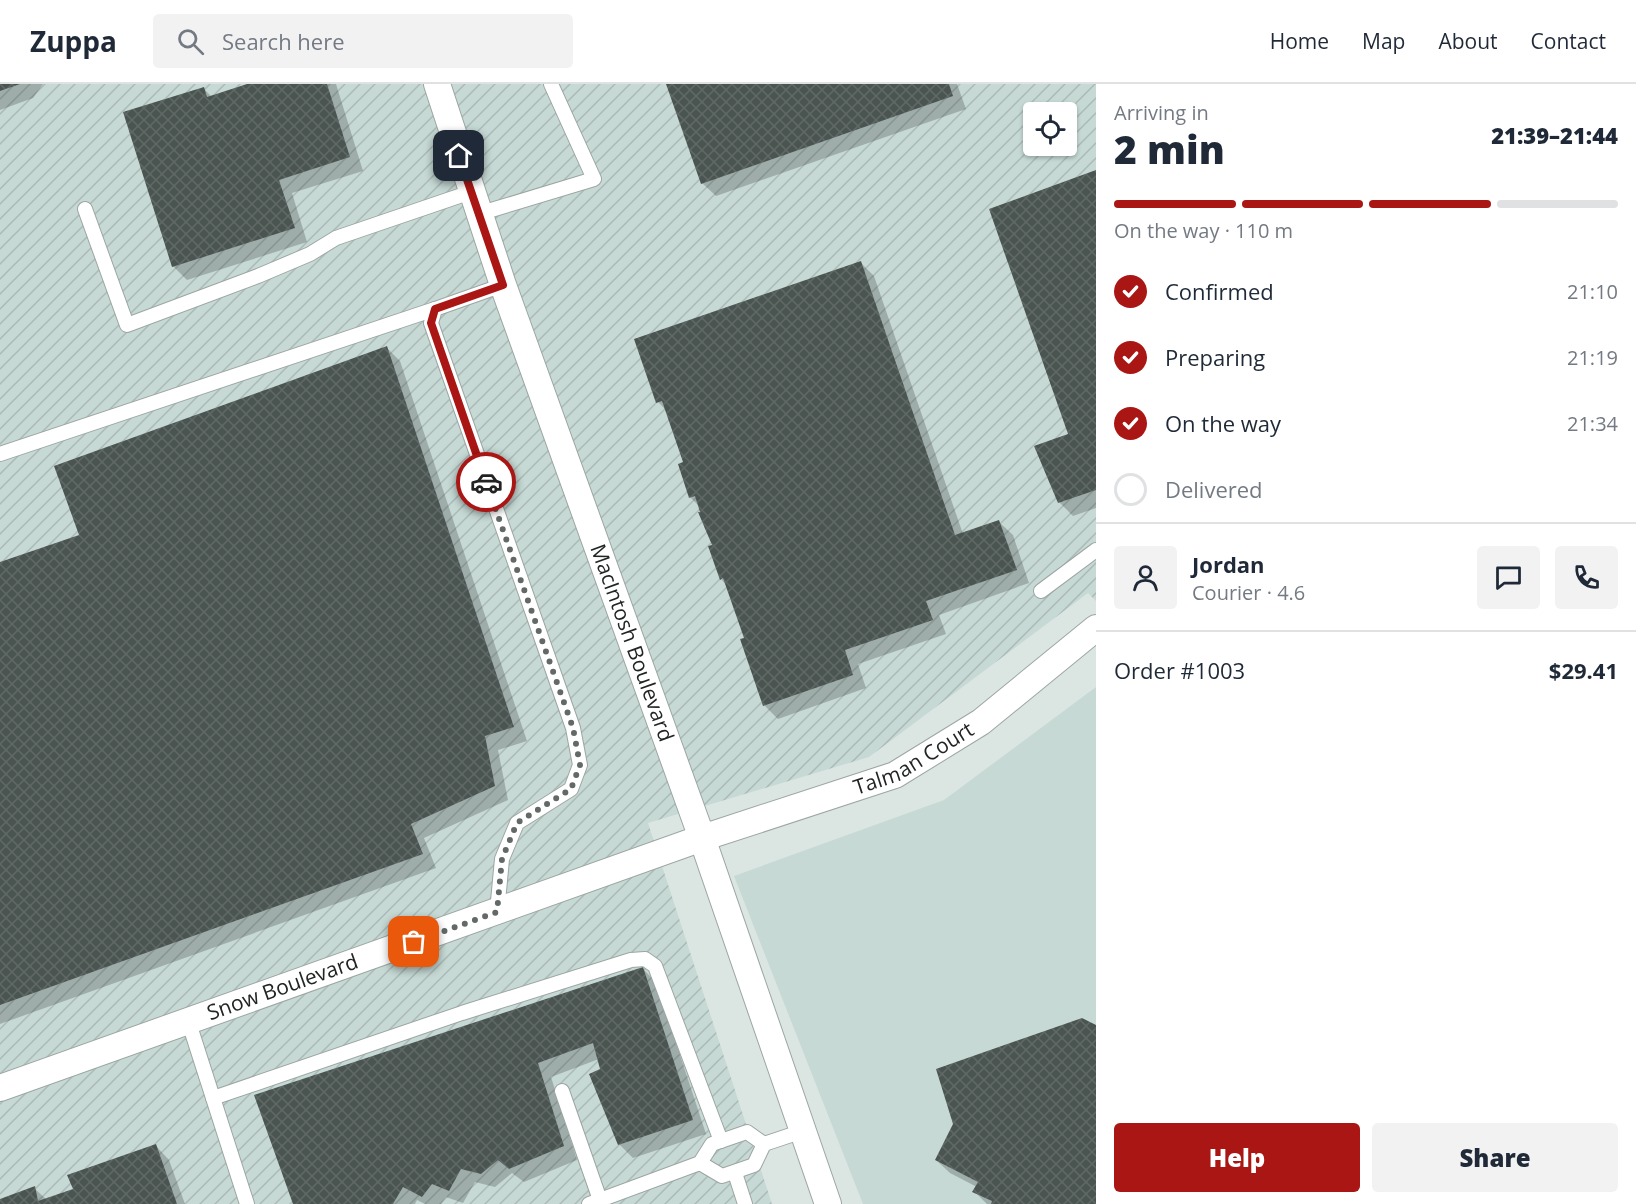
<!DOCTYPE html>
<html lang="en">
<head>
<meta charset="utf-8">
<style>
  body { margin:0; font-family:"Open Sans",sans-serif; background:#f2f2f3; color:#1f2937; height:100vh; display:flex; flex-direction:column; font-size:22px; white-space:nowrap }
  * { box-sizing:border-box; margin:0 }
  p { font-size:20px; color:#747a83 }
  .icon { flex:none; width:33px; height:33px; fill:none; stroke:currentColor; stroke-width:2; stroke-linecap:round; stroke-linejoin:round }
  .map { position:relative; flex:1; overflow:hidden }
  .panel { display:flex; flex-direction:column; background:#fff; width:540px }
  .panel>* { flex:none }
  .fabs { position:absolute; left:1023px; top:18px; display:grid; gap:12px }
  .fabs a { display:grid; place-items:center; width:54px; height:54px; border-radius:6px; background:#fff; box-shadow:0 2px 4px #0004; font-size:30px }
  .pin { position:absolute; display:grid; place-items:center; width:51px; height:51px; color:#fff; margin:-26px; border-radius:12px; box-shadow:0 3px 9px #0006 }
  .courier { position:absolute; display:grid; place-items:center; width:60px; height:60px; margin:-30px; border:4px solid #a91613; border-radius:50%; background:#fff; color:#222; box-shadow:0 2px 8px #0007 }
  .headline em { font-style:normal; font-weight:800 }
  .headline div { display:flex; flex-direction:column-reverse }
  .headline { display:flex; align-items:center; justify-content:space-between; height:102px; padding:0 18px }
  h1 { font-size:39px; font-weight:800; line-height:45px }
  .bar { display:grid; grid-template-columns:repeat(4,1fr); gap:9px 6px; align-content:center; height:72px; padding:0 18px }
  .bar i { height:8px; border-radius:4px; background:#e0e1e3 }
  .bar .current { background:#a91613 }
  .bar p { grid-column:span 4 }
  .line { display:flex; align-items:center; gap:15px; padding:0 18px; border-top:2px solid #e0e1e3 }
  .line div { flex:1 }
  .round { display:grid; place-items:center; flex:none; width:63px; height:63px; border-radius:6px; background:#f2f2f3 }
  ol { padding:0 18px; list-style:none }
  li { display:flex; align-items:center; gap:18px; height:66px }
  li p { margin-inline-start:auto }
  li .icon { padding:6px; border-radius:50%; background:#a91613; color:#fff; stroke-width:4 }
  li:last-child { color:#747a83 }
  li i { width:33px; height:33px; border:3px solid #e0e1e3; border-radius:50% }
  .button { display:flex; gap:12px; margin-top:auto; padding:12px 18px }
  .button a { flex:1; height:69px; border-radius:6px; background:#a91613; color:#fff; font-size:24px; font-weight:800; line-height:69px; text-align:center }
  .button a+a { background:#f2f2f3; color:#1f2937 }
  header { display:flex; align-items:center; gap:36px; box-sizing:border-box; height:84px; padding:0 30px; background:#fff; border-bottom:2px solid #e0e1e3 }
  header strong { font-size:28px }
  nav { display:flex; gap:33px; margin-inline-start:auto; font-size:21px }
  .search { width:420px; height:54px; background:#f2f2f3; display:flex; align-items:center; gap:15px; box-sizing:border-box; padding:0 21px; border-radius:6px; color:#747a83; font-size:22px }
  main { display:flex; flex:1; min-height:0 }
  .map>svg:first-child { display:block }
</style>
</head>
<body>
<header>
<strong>Zuppa</strong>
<div class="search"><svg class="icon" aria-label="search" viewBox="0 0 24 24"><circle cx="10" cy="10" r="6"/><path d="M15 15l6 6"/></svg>Search here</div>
<nav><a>Home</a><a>Map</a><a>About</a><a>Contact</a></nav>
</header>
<main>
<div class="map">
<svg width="1096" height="1120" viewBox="0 0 1096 1120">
  <defs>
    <pattern id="industrial-furrows" width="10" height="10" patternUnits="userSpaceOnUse" patternTransform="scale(1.5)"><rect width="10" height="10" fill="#c6d9d5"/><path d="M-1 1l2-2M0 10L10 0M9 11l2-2" fill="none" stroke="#aabab7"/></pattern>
    <pattern id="building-cross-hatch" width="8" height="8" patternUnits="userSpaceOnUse" patternTransform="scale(1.5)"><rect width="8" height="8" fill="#4a5451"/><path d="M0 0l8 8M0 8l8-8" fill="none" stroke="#616967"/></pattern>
  </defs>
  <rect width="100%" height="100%" fill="#dbe6e3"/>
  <polygon fill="#c6d9d5" points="1096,603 1096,1120 863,1120 734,792 944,716"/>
  <path fill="url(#industrial-furrows)" fill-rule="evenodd" d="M0,0H1096V517L1088,509L869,673L648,739L772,1120H0ZM1034,28H1066V62H1034Z"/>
  <g fill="#0003">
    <polygon points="0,0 43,0 33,14 0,26"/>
    <polygon points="252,0 336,0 363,87 292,109 307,158 187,196 173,182 203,4 212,13"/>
    <polygon points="668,0 957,0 966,25 716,112 702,99"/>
    <polygon points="1096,88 1096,424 1073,432 1059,418 1069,351 990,125"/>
    <polygon points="860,178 874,192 963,450 999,438 1013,451 1029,499 939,531 946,550 858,580 866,604 778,635 764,621 746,555 727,502 721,495 714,462 705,445 700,423 690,413 684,379 667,327 658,318"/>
    <polygon points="386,263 400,277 527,657 498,666 508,716 424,754 436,784 0,940 0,480 81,452"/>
    <polygon points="642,884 656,898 706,1050 633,1074 619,1060 599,975 551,993 577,1076 524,1098 512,1089 495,1103 475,1098 463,1119 446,1113 441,1120 425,1120 417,1116 415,1120 295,1120"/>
    <polygon points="1082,936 1096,942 1096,1120 987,1120 974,1107 977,1103 950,1089 936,1076"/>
    <polygon points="156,1062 169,1076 185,1120 0,1120 0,1116 34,1104 47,1116 76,1106"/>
  </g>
  <g fill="url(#building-cross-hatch)">
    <polygon points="0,0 20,0 0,7"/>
    <polygon points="247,0 327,0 350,73 279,96 295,144 172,183 123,28 204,3 207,13"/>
    <polygon points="666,0 949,0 953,12 701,100"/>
    <polygon points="1096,86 1096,406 1058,419 1034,362 1068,350 989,125"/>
    <polygon points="861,177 955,451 999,436 1017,486 926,517 933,536 845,566 853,591 763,622 740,555 744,554 723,494 720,496 708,462 712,461 698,428 700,428 695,412 689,414 678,380 683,378 662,317 656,319 634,255"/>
    <polygon points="387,262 514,643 485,652 495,702 411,740 423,770 0,921 0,478 79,451 54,382"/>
    <polygon points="643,883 693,1036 618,1061 589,990 600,985 593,959 538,979 564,1062 509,1085 498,1076 481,1090 461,1085 449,1107 432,1100 422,1113 403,1103 393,1120 293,1120 254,1011"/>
    <polygon points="1082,934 1096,941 1096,1120 991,1120 992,1117 972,1108 978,1098 935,1076 953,1040 936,985"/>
    <polygon points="156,1060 177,1120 0,1120 0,1115 35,1102 38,1117 73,1105 67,1091"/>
  </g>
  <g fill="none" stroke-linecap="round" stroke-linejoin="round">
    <defs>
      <g id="service">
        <polyline points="85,125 127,241 258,192 310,170 336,154 471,108"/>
        <polyline points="478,130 594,95 551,0"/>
        <polyline points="0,370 435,225"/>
        <polyline points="1041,507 1096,466"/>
        <polyline points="497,828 502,775 517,739 571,705 580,681 573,644 431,239 435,225 503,201"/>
        <polyline points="189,939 247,1120"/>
        <polyline points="562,1007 600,1116"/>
        <polyline points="213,1014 462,929 631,876 645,875 655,882 721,1057"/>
        <polyline points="700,1079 722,1092 754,1081 764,1060 803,1047"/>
        <polyline points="735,1089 745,1120"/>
        <polyline points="589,1120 700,1079 712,1060 747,1048 764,1060"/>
      </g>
      <g id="minor">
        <path id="s1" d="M437,0L503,201L702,754L828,1120"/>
        <path id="s2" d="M0,1004L702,754L895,691L981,638L1096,544"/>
      </g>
    </defs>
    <use href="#service" stroke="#9ca6a3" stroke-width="16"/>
    <use href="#minor" stroke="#9ca6a3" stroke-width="28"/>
    <use href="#service" stroke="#fff" stroke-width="14"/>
    <use href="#minor" stroke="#fff" stroke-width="26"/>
  </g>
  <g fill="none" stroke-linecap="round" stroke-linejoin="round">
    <polyline stroke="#626967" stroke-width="6" stroke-dasharray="0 10.8" points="414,858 497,828 502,775 517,739 571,705 580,681 573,644 486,398"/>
    <polyline stroke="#a91613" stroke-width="8" points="459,72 503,201 435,225 431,239 486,398"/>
  </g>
  <g text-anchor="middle" stroke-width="6" stroke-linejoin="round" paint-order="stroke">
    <g font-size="21" fill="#212524" stroke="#dbe6e3">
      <text dy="7" stroke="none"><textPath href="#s1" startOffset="592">MacIntosh Boulevard</textPath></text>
      <text dy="7" stroke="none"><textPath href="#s2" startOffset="972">Talman Court</textPath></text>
      <text dy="7" stroke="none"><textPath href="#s2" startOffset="300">Snow Boulevard</textPath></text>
    </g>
  </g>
</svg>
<div class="fabs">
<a><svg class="icon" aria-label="locate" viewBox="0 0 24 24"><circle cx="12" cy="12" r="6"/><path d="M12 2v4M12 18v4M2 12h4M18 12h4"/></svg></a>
</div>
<div class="pin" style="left:414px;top:858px;background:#ea580c"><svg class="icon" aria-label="bag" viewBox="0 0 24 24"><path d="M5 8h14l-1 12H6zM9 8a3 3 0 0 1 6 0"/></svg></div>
<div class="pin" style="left:459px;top:72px;background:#1f2937"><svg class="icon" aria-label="home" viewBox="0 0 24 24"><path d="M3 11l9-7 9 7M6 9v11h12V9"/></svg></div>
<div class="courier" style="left:486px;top:398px"><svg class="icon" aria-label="car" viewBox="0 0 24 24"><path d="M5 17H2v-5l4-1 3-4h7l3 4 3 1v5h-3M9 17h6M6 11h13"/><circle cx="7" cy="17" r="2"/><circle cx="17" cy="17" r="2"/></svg></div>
</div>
<section class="panel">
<div class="headline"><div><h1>2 min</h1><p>Arriving in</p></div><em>21:39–21:44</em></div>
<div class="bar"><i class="current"></i><i class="current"></i><i class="current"></i><i></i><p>On the way · 110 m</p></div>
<ol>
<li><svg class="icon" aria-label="check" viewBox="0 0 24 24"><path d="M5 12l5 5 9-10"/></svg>Confirmed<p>21:10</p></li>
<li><svg class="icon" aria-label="check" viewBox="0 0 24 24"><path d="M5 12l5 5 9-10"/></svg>Preparing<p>21:19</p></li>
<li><svg class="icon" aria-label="check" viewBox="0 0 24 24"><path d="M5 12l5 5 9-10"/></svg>On the way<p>21:34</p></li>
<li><i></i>Delivered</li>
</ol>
<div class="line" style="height:108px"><a class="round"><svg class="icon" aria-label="person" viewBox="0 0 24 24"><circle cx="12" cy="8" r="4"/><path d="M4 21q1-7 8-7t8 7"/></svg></a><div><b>Jordan</b><p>Courier · 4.6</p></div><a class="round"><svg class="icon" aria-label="chat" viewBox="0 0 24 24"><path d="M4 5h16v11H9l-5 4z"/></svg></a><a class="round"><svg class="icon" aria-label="phone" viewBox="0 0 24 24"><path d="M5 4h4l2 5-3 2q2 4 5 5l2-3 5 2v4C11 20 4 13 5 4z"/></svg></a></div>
<div class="line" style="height:78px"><div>Order #1003</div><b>$29.41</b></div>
<div class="button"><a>Help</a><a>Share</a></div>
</section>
</main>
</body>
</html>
